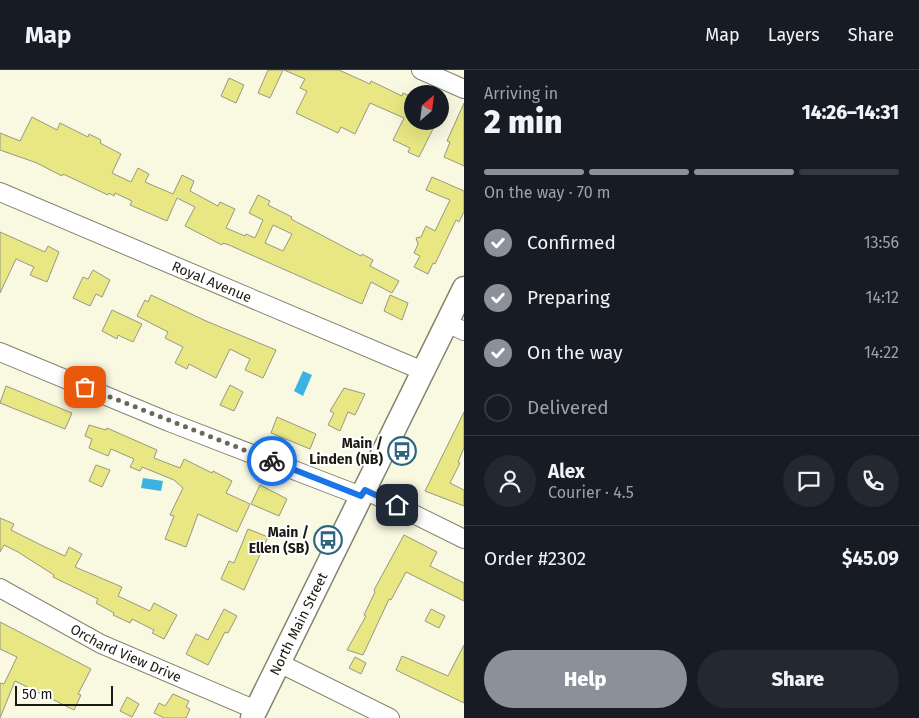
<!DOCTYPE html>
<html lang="en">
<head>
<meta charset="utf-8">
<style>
  body { margin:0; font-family:"Fira Sans",sans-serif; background:#242831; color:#f1f3f6; height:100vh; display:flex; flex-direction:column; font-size:19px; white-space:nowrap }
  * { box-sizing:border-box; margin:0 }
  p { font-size:16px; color:#9ea1a6 }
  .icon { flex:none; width:28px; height:28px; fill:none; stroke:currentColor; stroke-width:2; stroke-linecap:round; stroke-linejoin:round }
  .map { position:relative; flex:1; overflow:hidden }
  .drawer { display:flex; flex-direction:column; background:#171b24; width:455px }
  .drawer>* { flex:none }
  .needle { width:32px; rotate:28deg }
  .controls { position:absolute; left:404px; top:15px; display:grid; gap:10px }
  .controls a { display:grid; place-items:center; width:45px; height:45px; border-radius:50%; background:#171b24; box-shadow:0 5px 20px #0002; font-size:25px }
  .scale { position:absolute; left:15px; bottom:12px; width:98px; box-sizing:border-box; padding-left:5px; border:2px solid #1a1a12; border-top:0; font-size:14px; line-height:18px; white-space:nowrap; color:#1a1a12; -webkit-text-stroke:4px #fff; paint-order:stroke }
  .pin { position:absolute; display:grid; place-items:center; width:42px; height:42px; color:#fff; margin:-21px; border-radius:10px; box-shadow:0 2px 8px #0006 }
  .courier { position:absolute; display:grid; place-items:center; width:50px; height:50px; margin:-25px; border:4px solid #1a73e8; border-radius:50%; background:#fff; color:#222; box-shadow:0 1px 6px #0007 }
  .summary em { font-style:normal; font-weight:800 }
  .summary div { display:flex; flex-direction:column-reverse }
  .summary { display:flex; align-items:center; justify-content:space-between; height:85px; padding:0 20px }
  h1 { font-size:32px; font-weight:800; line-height:38px }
  .bar { display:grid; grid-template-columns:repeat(4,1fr); gap:8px 5px; align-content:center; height:60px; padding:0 20px }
  .bar i { height:6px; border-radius:4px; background:#363941 }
  .bar .on { background:#8c9099 }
  .bar p { grid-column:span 4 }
  .line { display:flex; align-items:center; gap:12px; padding:0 20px; border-top:1px solid #363941 }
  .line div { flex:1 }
  .round { display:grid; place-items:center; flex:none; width:52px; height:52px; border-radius:26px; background:#242831 }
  ol { padding:0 20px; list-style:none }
  li { display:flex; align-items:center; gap:15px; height:55px }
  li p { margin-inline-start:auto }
  li .icon { padding:5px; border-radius:50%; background:#8c9099; color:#fff; stroke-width:4 }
  li:last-child { color:#9ea1a6 }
  li i { width:28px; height:28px; border:2px solid #363941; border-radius:50% }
  .primary-button { display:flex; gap:10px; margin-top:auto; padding:10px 20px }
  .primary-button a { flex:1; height:58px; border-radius:30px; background:#8c9099; color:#fff; font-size:20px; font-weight:800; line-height:58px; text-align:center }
  .primary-button a+a { background:#242831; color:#f1f3f6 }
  header { display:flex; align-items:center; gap:30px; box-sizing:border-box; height:70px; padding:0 25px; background:#171b24; border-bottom:1px solid #363941 }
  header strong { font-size:24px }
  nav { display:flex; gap:28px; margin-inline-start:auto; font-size:18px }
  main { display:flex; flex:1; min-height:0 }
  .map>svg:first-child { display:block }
</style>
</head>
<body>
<header>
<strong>Map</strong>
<nav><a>Map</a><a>Layers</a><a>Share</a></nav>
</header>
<main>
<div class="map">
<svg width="464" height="648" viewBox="0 0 464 648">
  <rect width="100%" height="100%" fill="#f9f9e2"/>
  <g fill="#3bb3e2">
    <polygon points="303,301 312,305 303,326 294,321"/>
    <polygon points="143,408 163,411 161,421 141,418"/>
  </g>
  <g fill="#e8e783" stroke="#979883" fill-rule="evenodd">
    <polygon points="268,0 283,0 270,28 258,23"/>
    <polygon points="284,0 339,0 370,14 371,11 402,26 403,23 412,27 412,51 437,51 419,87 408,82 410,78 393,70 404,48 370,33 355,64 341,57 338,63 296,43 307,21 300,18 305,9"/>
    <polygon points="229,8 244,15 236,33 221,26"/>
    <polygon points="464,33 464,96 444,87 450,72 447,71"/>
    <path d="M32,47L57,60L60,53L88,67L89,64L101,70L100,73L121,84L112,103L131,112L138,98L149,104L145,112L173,124L182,105L194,111L190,121L218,136L220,132L235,139L226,158L245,166L246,164L255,168L263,150L249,143L258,125L270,131L268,135L292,147L291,149L361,186L362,184L373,190L370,196L399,211L392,223L371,212L362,234L229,175L223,173L222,175L185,156L195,137L177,128L167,151L130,135L132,131L115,123L114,126L109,123L108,125L63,104L62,106L37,93L0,80V63L20,71ZM273,155L292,164L283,181L265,173Z"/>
    <polygon points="432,107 464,121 464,142 459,152 456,150 435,194 433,193 428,204 414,197 420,186 414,183 418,174 416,168 421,167 426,156 435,161 450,130 426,120"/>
    <polygon points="0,162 45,182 48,176 59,182 47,212 30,205 34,197 16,189 0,223"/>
    <polygon points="93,200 110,210 102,227 96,224 90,236 73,228 83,207 88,209"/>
    <polygon points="151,225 206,251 276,280 263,308 245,300 250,289 230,279 216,308 189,294 187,299 175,293 183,277 165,268 168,262 137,246 145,230 148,232"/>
    <polygon points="390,225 408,233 402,250 384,241"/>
    <polygon points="112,240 142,254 133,272 118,265 117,269 102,261"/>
    <polygon points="230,315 243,322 234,341 220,335"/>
    <polygon points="6,316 72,343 65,359 0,333"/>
    <polygon points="344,318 365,324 355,345 348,342 340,361 328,355 334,343 330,341"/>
    <polygon points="464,342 464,378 458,392 460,393 450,413 464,420 464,436 425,421"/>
    <polygon points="277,347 316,364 310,379 271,363"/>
    <polygon points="89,355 106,360 107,358 157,380 154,388 180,398 184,389 212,403 213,401 232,411 226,423 250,434 237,462 198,444 186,477 165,469 174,446 170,445 183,418 174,410 142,397 140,401 130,397 134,389 111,379 108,386 89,378 92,369 85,366"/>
    <polygon points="96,395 110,400 102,417 89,411"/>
    <polygon points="260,415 287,429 279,446 251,434"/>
    <polygon points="0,448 14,454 11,460 45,477 65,486 69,477 82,484 75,497 122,517 118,526 150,541 154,533 177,545 164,569 152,563 154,560 132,549 130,553 113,545 114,543 96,533 98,529 53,507 54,505 18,482 4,475 0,482"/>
    <polygon points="248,459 268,467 244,520 221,509 229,491 234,493"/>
    <polygon points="404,465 437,482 430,496 464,513 464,531 406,502 391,530 389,529 363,585 347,580 366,546 364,545 375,522 374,520"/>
    <polygon points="224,539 237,546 228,563 225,562 208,595 186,584 196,564 208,570"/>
    <polygon points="431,539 445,546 439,558 425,551"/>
    <polygon points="0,552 91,599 78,624 81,625 74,640 15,611 0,648 0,613 4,614 17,587 0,579"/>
    <polygon points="464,575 464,633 396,600 402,586 448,606"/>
    <polygon points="355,587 366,593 361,604 349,598"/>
    <polygon points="173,624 189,631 186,637 190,639 186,648 164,648 154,643 159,633 165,636"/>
    <polygon points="127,627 139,634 132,647 120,641"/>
  </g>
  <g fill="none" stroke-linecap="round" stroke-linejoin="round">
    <defs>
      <g id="minor">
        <polyline points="421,0 464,19"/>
        <path id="s1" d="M0,122L423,301"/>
        <polyline points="447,253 464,261"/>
        <polyline points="0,282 169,352 361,426"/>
        <polyline points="365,420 464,469"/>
        <path id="s2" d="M0,518L101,574L256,640"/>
        <polyline points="279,593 390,648"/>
      </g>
      <g id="major">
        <path id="s3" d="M252,648L464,218"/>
      </g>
    </defs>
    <use href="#minor" stroke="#83846f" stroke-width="20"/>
    <use href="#major" stroke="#83846f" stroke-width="25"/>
    <use href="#minor" stroke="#fff" stroke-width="18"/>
    <use href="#major" stroke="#fff" stroke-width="22"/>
  </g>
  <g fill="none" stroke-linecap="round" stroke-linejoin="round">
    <polyline stroke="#68685b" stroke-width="5" stroke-dasharray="0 9" points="85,317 272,391"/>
    <polyline stroke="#1a73e8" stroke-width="6" points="272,391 361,426 365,420 397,435"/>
  </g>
  <defs>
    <symbol id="bus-ring" viewBox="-11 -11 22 22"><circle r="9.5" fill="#fff" stroke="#2c667e" stroke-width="1.5"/><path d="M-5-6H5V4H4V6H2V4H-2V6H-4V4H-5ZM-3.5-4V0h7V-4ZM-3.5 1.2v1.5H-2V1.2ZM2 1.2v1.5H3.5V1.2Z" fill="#2c667e"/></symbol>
  </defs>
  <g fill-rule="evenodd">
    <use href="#bus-ring" x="386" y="365" width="32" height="32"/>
    <use href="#bus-ring" x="312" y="454" width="32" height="32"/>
  </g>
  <g text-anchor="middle" stroke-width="4" stroke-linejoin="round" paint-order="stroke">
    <g font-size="14" fill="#1a1a12" stroke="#fff">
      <text dy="5" stroke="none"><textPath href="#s1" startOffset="230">Royal Avenue</textPath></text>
      <text dy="5" stroke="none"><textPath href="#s3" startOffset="105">North Main Street</textPath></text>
      <text dy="5" stroke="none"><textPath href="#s2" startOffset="142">Orchard View Drive</textPath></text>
    </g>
    <g font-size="14" font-weight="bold" fill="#1a1a12" stroke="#fff" text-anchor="end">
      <text x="383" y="378">Main /<tspan x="383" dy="16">Linden (NB)</tspan></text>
      <text x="309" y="467">Main /<tspan x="309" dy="16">Ellen (SB)</tspan></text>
    </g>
  </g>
</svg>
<div class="controls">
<a><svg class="needle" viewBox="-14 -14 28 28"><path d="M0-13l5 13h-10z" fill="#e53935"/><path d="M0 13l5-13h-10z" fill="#9ea1a6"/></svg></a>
</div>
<div class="scale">50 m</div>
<div class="pin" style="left:85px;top:317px;background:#ea580c"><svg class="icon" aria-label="bag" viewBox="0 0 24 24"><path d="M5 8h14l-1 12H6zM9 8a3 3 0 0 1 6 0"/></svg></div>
<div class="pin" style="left:397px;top:435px;background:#1f2937"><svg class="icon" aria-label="home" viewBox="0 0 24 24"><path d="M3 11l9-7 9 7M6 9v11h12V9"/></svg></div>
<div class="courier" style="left:272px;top:391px"><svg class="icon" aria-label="bike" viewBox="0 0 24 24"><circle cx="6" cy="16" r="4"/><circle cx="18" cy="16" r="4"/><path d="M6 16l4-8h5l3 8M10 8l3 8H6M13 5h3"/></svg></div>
</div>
<section class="drawer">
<div class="summary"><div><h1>2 min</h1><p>Arriving in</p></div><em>14:26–14:31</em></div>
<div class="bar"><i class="on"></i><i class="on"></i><i class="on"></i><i></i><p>On the way · 70 m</p></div>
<ol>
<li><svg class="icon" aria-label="check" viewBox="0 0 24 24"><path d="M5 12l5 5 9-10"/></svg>Confirmed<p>13:56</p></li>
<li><svg class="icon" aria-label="check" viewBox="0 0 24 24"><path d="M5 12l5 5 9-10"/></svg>Preparing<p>14:12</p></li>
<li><svg class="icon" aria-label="check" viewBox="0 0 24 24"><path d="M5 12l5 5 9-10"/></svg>On the way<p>14:22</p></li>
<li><i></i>Delivered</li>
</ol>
<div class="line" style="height:90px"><a class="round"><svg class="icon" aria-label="person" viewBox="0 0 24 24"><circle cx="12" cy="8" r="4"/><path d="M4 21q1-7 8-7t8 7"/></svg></a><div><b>Alex</b><p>Courier · 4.5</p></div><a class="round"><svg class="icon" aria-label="chat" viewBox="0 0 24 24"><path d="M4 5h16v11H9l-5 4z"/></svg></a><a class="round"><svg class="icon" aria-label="phone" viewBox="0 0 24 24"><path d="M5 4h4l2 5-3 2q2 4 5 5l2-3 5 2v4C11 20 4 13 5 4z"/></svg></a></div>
<div class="line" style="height:65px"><div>Order #2302</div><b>$45.09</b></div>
<div class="primary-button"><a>Help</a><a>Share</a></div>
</section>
</main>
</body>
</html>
